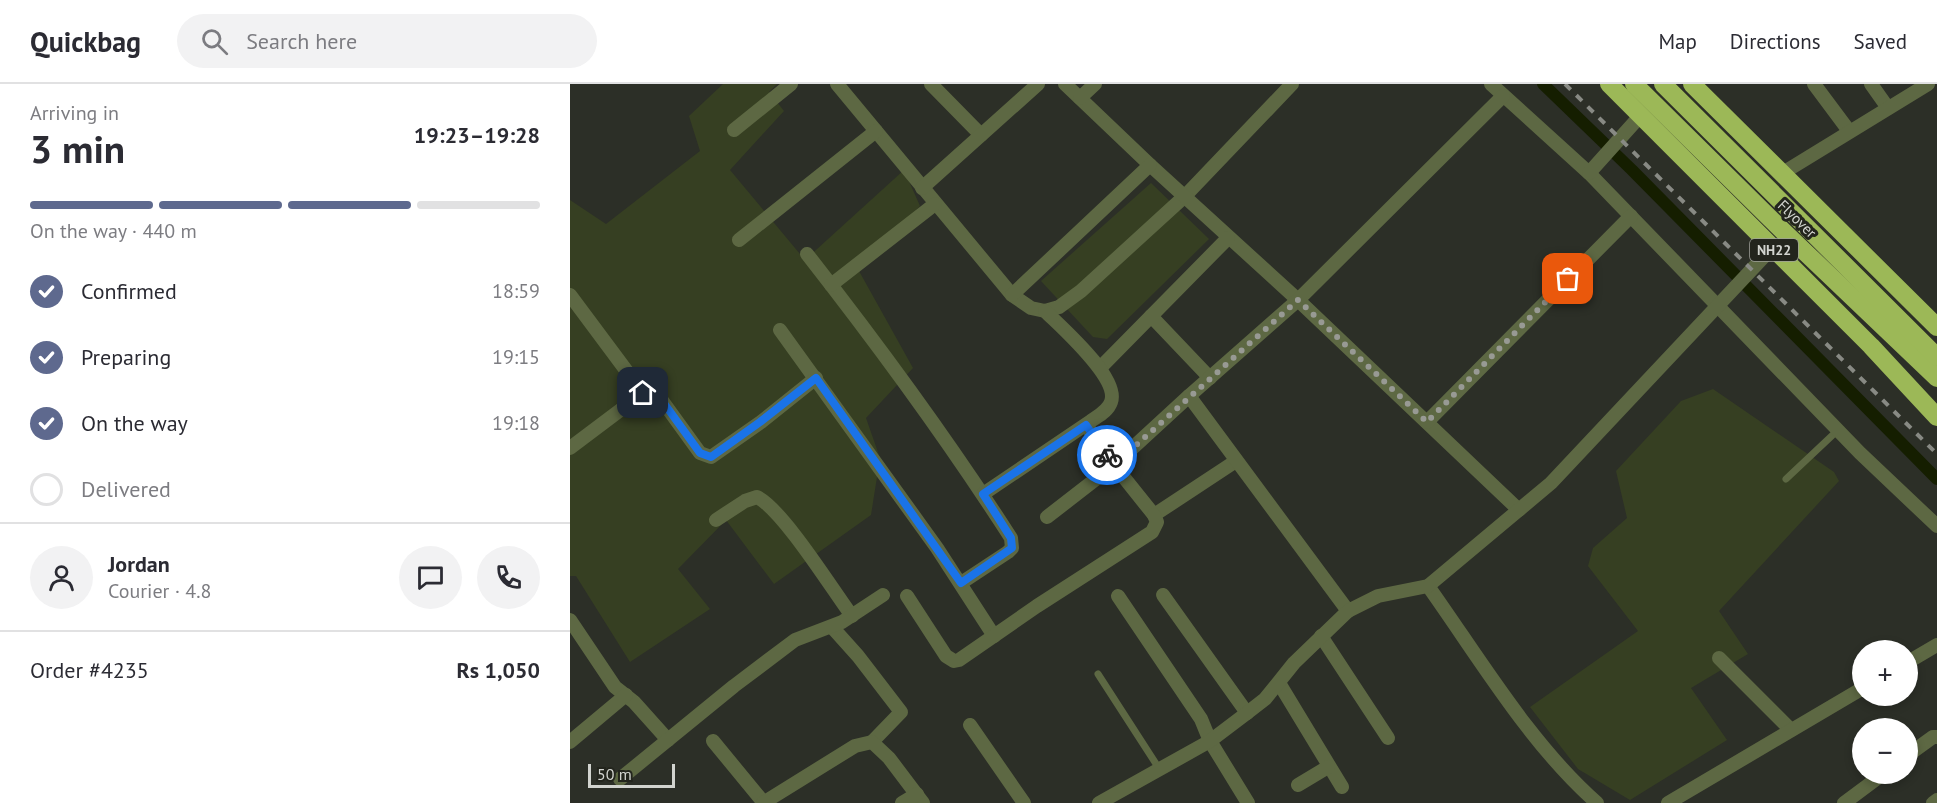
<!DOCTYPE html>
<html lang="en">
<head>
<meta charset="utf-8">
<style>
  body { margin:0; font-family:"PT Sans",sans-serif; background:#f2f2f3; color:#2b2b33; height:100vh; display:flex; flex-direction:column; font-size:22px; white-space:nowrap }
  * { box-sizing:border-box; margin:0 }
  p { font-size:20px; color:#7c7c81 }
  .icon { flex:none; width:33px; height:33px; fill:none; stroke:currentColor; stroke-width:2; stroke-linecap:round; stroke-linejoin:round }
  .map { position:relative; flex:1; overflow:hidden }
  .sheet { display:flex; flex-direction:column; background:#fff; width:570px }
  .sheet>* { flex:none }
  .buttons { position:absolute; left:1282px; top:556px; display:grid; gap:12px }
  .buttons a { display:grid; place-items:center; width:66px; height:66px; border-radius:50%; background:#fff; box-shadow:0 3px 9px #0003; font-size:30px }
  .scale { position:absolute; left:18px; bottom:15px; width:87px; box-sizing:border-box; padding-left:6px; border:3px solid #d2d4cf; border-top:0; font-size:16px; line-height:21px; white-space:nowrap; color:#d2d4cf; -webkit-text-stroke:4px #23251d; paint-order:stroke }
  .pin { position:absolute; display:grid; place-items:center; width:51px; height:51px; color:#fff; margin:-26px; border-radius:12px; box-shadow:0 3px 9px #0006 }
  .courier { position:absolute; display:grid; place-items:center; width:60px; height:60px; margin:-30px; border:4px solid #1a73e8; border-radius:50%; background:#fff; color:#222; box-shadow:0 2px 8px #0007 }
  .headline em { font-style:normal; font-weight:600 }
  .headline div { display:flex; flex-direction:column-reverse }
  .headline { display:flex; align-items:center; justify-content:space-between; height:102px; padding:0 30px }
  h1 { font-size:39px; font-weight:600; line-height:45px }
  .bar { display:grid; grid-template-columns:repeat(4,1fr); gap:9px 6px; align-content:center; height:72px; padding:0 30px }
  .bar i { height:8px; border-radius:4px; background:#e1e1e2 }
  .bar .active { background:#5e698e }
  .bar p { grid-column:span 4 }
  .line { display:flex; align-items:center; gap:15px; padding:0 30px; border-top:2px solid #e1e1e2 }
  .line div { flex:1 }
  .round { display:grid; place-items:center; flex:none; width:63px; height:63px; border-radius:32px; background:#f2f2f3 }
  ol { padding:0 30px; list-style:none }
  li { display:flex; align-items:center; gap:18px; height:66px }
  li p { margin-inline-start:auto }
  li .icon { padding:6px; border-radius:50%; background:#5e698e; color:#fff; stroke-width:4 }
  li:last-child { color:#7c7c81 }
  li i { width:33px; height:33px; border:3px solid #e1e1e2; border-radius:50% }
  header { display:flex; align-items:center; gap:36px; box-sizing:border-box; height:84px; padding:0 30px; background:#fff; border-bottom:2px solid #e1e1e2 }
  header strong { font-size:28px }
  nav { display:flex; gap:33px; margin-inline-start:auto; font-size:21px }
  .search { width:420px; height:54px; background:#f2f2f3; display:flex; align-items:center; gap:15px; box-sizing:border-box; padding:0 21px; border-radius:33px; color:#7c7c81; font-size:22px }
  main { display:flex; flex:1; min-height:0 }
  .map>svg:first-child { display:block }
</style>
</head>
<body>
<header>
<strong>Quickbag</strong>
<div class="search"><svg class="icon" aria-label="search" viewBox="0 0 24 24"><circle cx="10" cy="10" r="6"/><path d="M15 15l6 6"/></svg>Search here</div>
<nav><a>Map</a><a>Directions</a><a>Saved</a></nav>
</header>
<main>
<section class="sheet">
<div class="headline"><div><h1>3 min</h1><p>Arriving in</p></div><em>19:23–19:28</em></div>
<div class="bar"><i class="active"></i><i class="active"></i><i class="active"></i><i></i><p>On the way · 440 m</p></div>
<ol>
<li><svg class="icon" aria-label="check" viewBox="0 0 24 24"><path d="M5 12l5 5 9-10"/></svg>Confirmed<p>18:59</p></li>
<li><svg class="icon" aria-label="check" viewBox="0 0 24 24"><path d="M5 12l5 5 9-10"/></svg>Preparing<p>19:15</p></li>
<li><svg class="icon" aria-label="check" viewBox="0 0 24 24"><path d="M5 12l5 5 9-10"/></svg>On the way<p>19:18</p></li>
<li><i></i>Delivered</li>
</ol>
<div class="line" style="height:108px"><a class="round"><svg class="icon" aria-label="person" viewBox="0 0 24 24"><circle cx="12" cy="8" r="4"/><path d="M4 21q1-7 8-7t8 7"/></svg></a><div><b>Jordan</b><p>Courier · 4.8</p></div><a class="round"><svg class="icon" aria-label="chat" viewBox="0 0 24 24"><path d="M4 5h16v11H9l-5 4z"/></svg></a><a class="round"><svg class="icon" aria-label="phone" viewBox="0 0 24 24"><path d="M5 4h4l2 5-3 2q2 4 5 5l2-3 5 2v4C11 20 4 13 5 4z"/></svg></a></div>
<div class="line" style="height:78px"><div>Order #4235</div><b>Rs 1,050</b></div>
</section>
<div class="map">
<svg width="1367" height="719" viewBox="0 0 1367 719">
  <rect width="100%" height="100%" fill="#2c2f27"/>
  <g fill="#363f22">
    <polygon points="153,0 207,0 199,8 214,27 160,86 235,176 334,86 350,122 289,187 343,284 296,334 310,374 301,431 204,500 156,436 108,485 140,525 60,578 6,492 0,492 0,116 36,140 130,67 119,32"/>
    <polygon points="581,99 639,155 537,255 523,253 471,197"/>
    <polygon points="1143,305 1264,388 1269,397 1149,527 1178,570 1121,604 1157,656 1060,716 1008,685 960,623 1068,547 1018,482 1023,464 1057,434 1046,387 1111,317"/>
  </g>
  <g fill="none" stroke-linecap="round" stroke-linejoin="round">
    <polyline stroke="#151e00" stroke-width="12" points="973,0 1062,86 1367,395"/>
    <g stroke="#5d6843" stroke-width="7">
      <polyline points="1216,395 1268,346"/>
      <polyline points="528,590 590,686"/>
    </g>
    <g stroke="#5d6843" stroke-width="14">
      <polyline points="267,0 442,211 461,224 475,227 489,223 511,207 615,112 722,0"/>
      <polyline points="361,0 411,51"/>
      <polyline points="495,0 580,81 728,216 949,426"/>
      <polyline points="921,0 1019,89 1290,369 1367,442"/>
      <polyline points="1244,0 1279,47"/>
      <polyline points="1301,0 1318,24"/>
      <polyline points="510,14 525,0"/>
      <polyline points="164,46 221,0"/>
      <polyline points="1019,89 1071,31"/>
      <polyline points="1211,90 1358,0"/>
      <polyline points="352,104 468,0"/>
      <polyline points="169,156 306,47"/>
      <path d="M237,170C309,262 378,356 441,454L442,464L438,468L391,499"/>
      <polyline points="261,201 365,120"/>
      <polyline points="0,211 73,309"/>
      <polyline points="442,211 580,81"/>
      <polyline points="581,232 640,294"/>
      <polyline points="210,246 367,464 424,552"/>
      <polyline points="530,284 658,154"/>
      <polyline points="857,338 1061,132"/>
      <polyline points="516,341 544,381 584,431 666,377"/>
      <polyline points="0,364 73,309 79,307 88,311 130,369 141,373 191,338 246,294"/>
      <path d="M413,410L521,337C528,332 538,327 541,318C550,294 491,243 475,227"/>
      <polyline points="477,433 544,381 619,312"/>
      <path d="M146,436L175,417L187,413C213,426 262,505 282,532"/>
      <path d="M858,502C910,575 960,660 1027,719"/>
      <polyline points="593,511 677,629"/>
      <polyline points="337,512 376,572 384,577 389,576 467,522 582,448 587,438 584,431"/>
      <polyline points="548,512 631,635 640,657 678,719"/>
      <polyline points="778,527 619,312 728,216 933,12"/>
      <polyline points="0,536 45,603 64,618 98,656"/>
      <polyline points="262,543 288,572 331,628 302,658"/>
      <polyline points="751,552 818,654"/>
      <polyline points="1149,574 1221,646"/>
      <polyline points="1338,578 1367,561"/>
      <polyline points="709,599 772,703"/>
      <polyline points="400,641 454,719"/>
      <polyline points="143,657 194,719"/>
      <polyline points="0,658 56,611"/>
      <polyline points="1338,671 1363,653 1367,653"/>
      <polyline points="50,695 164,602 225,556 272,538 313,511"/>
      <polyline points="728,701 758,683"/>
      <polyline points="193,719 285,662 302,658 319,674 353,719"/>
      <polyline points="332,719 347,710"/>
      <polyline points="529,719 640,657 677,629 695,615 724,579 778,527 808,512 858,502 981,399 1202,164"/>
      <polyline points="1098,719 1293,604"/>
      <polyline points="1274,719 1313,690"/>
      <polyline points="1363,719 1367,716"/>
    </g>
    <g stroke="#9cb857" stroke-width="18">
      <polyline points="1039,0 1301,262 1367,333"/>
      <polyline points="1064,0 1214,148 1367,294"/>
      <polyline points="1093,0 1367,273"/>
      <polyline points="1122,0 1367,243"/>
    </g>
    <polyline stroke="#888a84" stroke-width="4" stroke-dasharray="8 8" stroke-linecap="butt" points="995,0 1367,370"/>
  </g>
  <g fill="none" stroke-linecap="round" stroke-linejoin="round">
    <polyline stroke="#989a94" stroke-width="6" stroke-dasharray="0 10.8" points="537,371 544,381 728,216 857,338 998,195"/>
    <polyline stroke="#1a73e8" stroke-width="8" points="73,309 79,307 88,311 130,369 141,373 190,338 246,294 391,499 442,464 441,454 413,410 516,341 537,371"/>
  </g>
  <g text-anchor="middle" stroke-width="6" stroke-linejoin="round" paint-order="stroke">
    <rect fill="#23251d" stroke="#9ea09a" stroke-width="1.5" x="1180" y="155" width="48" height="22" rx="4.5"/>
    <g font-size="14" font-weight="bold" fill="#d2d4cf">
      <text x="1204" y="171">NH22</text>
    </g>
    <g font-size="15" fill="#d2d4cf" stroke="#23251d">
      <text transform="translate(1227 135) rotate(44)" y="5">Flyover</text>
    </g>
  </g>
</svg>
<div class="buttons">
<a>+</a>
<a>−</a>
</div>
<div class="scale">50 m</div>
<div class="pin" style="left:998px;top:195px;background:#ea580c"><svg class="icon" aria-label="bag" viewBox="0 0 24 24"><path d="M5 8h14l-1 12H6zM9 8a3 3 0 0 1 6 0"/></svg></div>
<div class="pin" style="left:73px;top:309px;background:#1f2937"><svg class="icon" aria-label="home" viewBox="0 0 24 24"><path d="M3 11l9-7 9 7M6 9v11h12V9"/></svg></div>
<div class="courier" style="left:537px;top:371px"><svg class="icon" aria-label="bike" viewBox="0 0 24 24"><circle cx="6" cy="16" r="4"/><circle cx="18" cy="16" r="4"/><path d="M6 16l4-8h5l3 8M10 8l3 8H6M13 5h3"/></svg></div>
</div>
</main>
</body>
</html>
